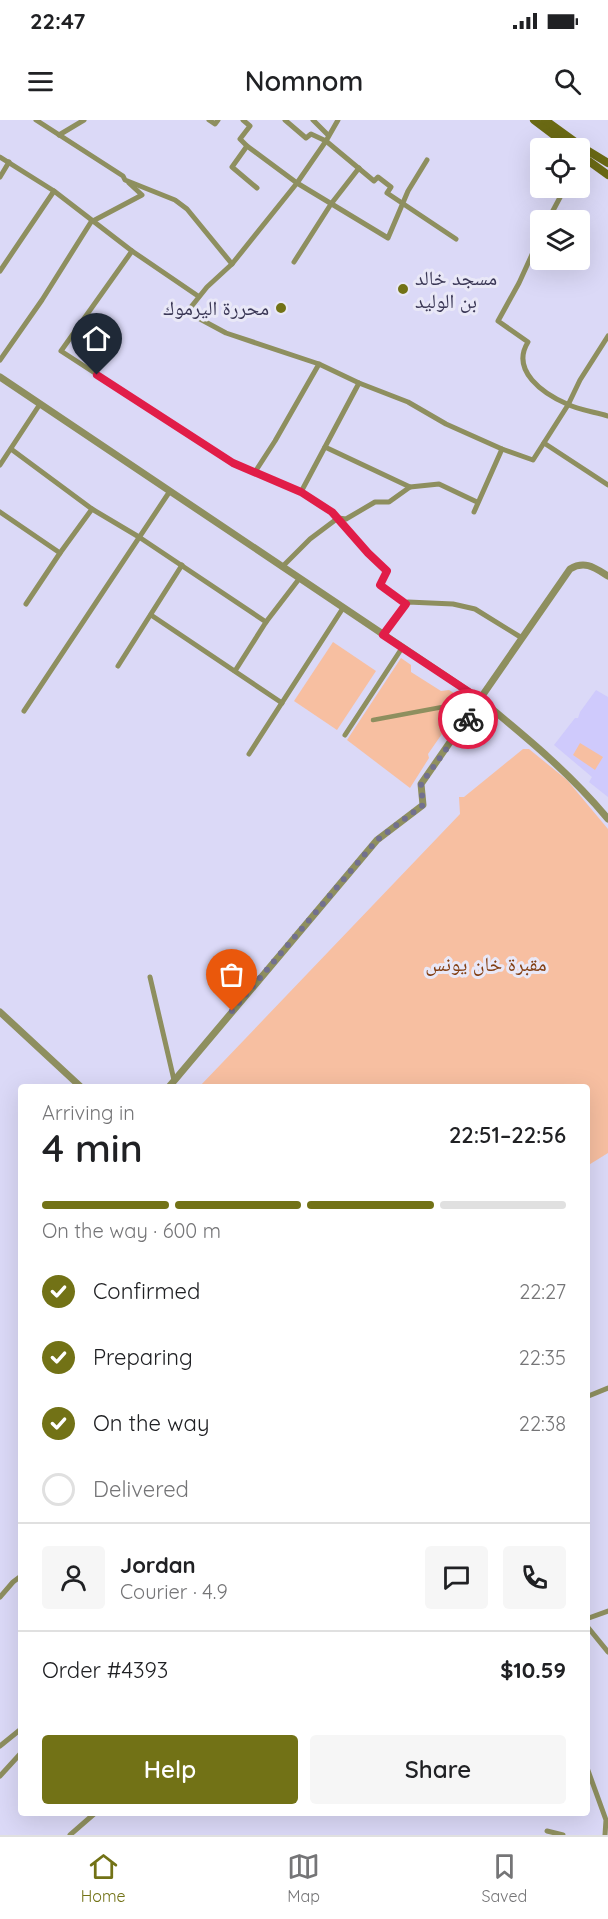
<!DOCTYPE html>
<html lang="en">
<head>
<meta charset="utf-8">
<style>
  body { margin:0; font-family:Quicksand,"Noto Naskh Arabic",sans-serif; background:#f6f6f6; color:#202124; height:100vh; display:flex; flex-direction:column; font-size:22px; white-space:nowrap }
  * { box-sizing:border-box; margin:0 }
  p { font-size:20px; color:#757577 }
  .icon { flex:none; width:33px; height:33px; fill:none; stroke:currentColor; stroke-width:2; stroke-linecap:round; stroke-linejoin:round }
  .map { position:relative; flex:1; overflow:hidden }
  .sheet { position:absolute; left:18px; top:964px; width:572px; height:732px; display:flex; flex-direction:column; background:#fff; border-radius:6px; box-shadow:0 6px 24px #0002 }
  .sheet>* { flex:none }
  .tools { position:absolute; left:530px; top:18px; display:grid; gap:12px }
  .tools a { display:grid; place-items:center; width:60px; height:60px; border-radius:6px; background:#fff; box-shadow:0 6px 24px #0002; font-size:30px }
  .pin { position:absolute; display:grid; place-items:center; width:51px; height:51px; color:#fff; margin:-62px -26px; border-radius:50% 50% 50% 0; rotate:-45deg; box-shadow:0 0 6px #0007 }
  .pin .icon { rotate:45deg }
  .courier { position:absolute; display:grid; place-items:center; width:60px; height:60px; margin:-30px; border:4px solid #e11d48; border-radius:50%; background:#fff; color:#222; box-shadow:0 2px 8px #0007 }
  .summary em { font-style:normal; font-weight:600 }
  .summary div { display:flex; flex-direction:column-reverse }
  .summary { display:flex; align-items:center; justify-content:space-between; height:102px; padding:0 24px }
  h1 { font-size:39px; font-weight:600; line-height:45px }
  .bar { display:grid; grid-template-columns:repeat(4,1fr); gap:9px 6px; align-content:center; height:72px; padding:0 24px }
  .bar i { height:8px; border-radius:4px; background:#e0e0e0 }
  .bar .on { background:#727216 }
  .bar p { grid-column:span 4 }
  .line { display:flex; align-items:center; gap:15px; padding:0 24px; border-top:2px solid #e0e0e0 }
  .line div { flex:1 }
  .round { display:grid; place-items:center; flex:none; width:63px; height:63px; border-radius:6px; background:#f6f6f6 }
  ol { padding:0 24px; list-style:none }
  li { display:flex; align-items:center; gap:18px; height:66px }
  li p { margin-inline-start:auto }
  li .icon { padding:6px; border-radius:50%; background:#727216; color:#fff; stroke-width:4 }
  li:last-child { color:#757577 }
  li i { width:33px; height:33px; border:3px solid #e0e0e0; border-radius:50% }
  .button { display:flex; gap:12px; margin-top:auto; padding:12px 24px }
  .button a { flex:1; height:69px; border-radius:6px; background:#727216; color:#fff; font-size:24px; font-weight:600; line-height:69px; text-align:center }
  .button a+a { background:#f6f6f6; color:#202124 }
  .status { display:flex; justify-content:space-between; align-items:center; height:42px; padding:0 30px; background:#fff; direction:ltr }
  .status svg { height:16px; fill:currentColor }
  header { display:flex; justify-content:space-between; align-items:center; height:78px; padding:0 24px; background:#fff; font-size:27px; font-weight:600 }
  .tab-bar { display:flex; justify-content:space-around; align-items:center; height:84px; border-top:2px solid #e0e0e0; background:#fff; font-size:16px; color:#757577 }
  .tab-bar a { display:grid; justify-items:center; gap:3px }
  .tab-bar .on { color:#727216 }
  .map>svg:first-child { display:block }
</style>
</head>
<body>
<div class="status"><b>22:47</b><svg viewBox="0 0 49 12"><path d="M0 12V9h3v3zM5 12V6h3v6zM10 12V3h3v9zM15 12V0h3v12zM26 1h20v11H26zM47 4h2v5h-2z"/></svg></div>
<header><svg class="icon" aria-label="menu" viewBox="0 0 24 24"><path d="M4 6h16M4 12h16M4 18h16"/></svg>Nomnom<svg class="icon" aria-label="search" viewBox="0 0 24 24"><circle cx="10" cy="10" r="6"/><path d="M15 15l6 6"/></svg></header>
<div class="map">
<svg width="608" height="1715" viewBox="0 0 608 1715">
  <rect width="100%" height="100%" fill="#dbd9f7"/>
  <polygon fill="#cfcafc" points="596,570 608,577 608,677 589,662 592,657 554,625 575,598 578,598 580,592"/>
  <g fill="#f7bfa1">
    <polygon points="333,522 376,551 337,610 294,581"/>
    <polygon points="401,538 411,545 411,552 441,571 449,570 459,576 461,591 455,600 451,601 428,634 429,638 410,668 347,620"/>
    <polygon points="580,623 603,637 595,650 573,635"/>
    <polygon points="523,629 529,629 567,660 608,709 608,1033 587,1046 586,968 199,967 460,694 459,677 464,677"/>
  </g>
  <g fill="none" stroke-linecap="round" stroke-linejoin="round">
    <polyline stroke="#8e8f5f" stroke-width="4.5" points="373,600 480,580"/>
    <g stroke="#8e8f5f" stroke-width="5">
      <polyline points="36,0 123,56 125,60 175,80 187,89 232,144"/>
      <polyline points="209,0 215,4 218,0"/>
      <polyline points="243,0 250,6 240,19 247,26 297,63 388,118 408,71 427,40"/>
      <polyline points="285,0 306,18 311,14 326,21 374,61 378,57 391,67 387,73 456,119"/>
      <polyline points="313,0 328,15"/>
      <polyline points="338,0 326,21 297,63 232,144 207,167 187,192 226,213 319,244 359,263 408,282 446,304 502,329 533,340 568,285 580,260 608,216"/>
      <polyline points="59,15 84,0"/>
      <polyline points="247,26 232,47 257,68"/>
      <polyline points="0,37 54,71 132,131 198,176"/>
      <polyline points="0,57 9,42"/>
      <polyline points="548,100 565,68"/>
      <path d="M540,117L519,163L498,201L528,222C510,251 544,274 567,284C579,290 595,292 608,296"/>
      <polyline points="132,131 61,231 233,343 301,372 332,392 368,433 387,451 380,465 406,484 408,482 453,484 475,489 522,518"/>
      <polyline points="294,142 331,84 359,48"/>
      <polyline points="0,151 54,71"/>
      <polyline points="0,240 42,180 91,102 142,75 129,63"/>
      <polyline points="544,323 608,365"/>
      <polyline points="325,327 410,367"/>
      <polyline points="11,329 92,389 139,417 266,502"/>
      <polyline points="0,345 40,284"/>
      <polyline points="255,352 275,321 319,244"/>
      <polyline points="301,372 359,263"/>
      <polyline points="0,392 60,433"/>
      <polyline points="474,392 502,329"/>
      <polyline points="282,447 310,419 338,398 346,399 375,382 389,382 410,367 439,364 477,382"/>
      <polyline points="26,484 60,433 92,389"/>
      <polyline points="151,495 282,583"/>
      <polyline points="383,515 406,484"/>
      <polyline points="118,546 182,445"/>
      <polyline points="235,551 266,502 299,459"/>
      <polyline points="24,591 170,371"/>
      <polyline points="345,615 402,528"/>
      <polyline points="249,634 343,488"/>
      <polyline points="150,857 174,960"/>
      <polyline points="586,1277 608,1268"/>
      <polyline points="0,1477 13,1462 21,1456"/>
      <polyline points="586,1499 608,1491"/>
      <polyline points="586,1505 608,1532"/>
      <polyline points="0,1626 21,1609"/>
      <polyline points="586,1645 606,1700 605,1715"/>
      <polyline points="0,1656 21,1633"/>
      <polyline points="547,1711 563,1715"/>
      <polyline points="70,1715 94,1694"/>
    </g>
    <g stroke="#8e8f5f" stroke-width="7">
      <path d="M0,257L481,580C526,617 570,653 608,699"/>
      <polyline points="0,892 82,968"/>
      <path d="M168,968L377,720L423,685L421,664L570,449C585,440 595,448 608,456"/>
    </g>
    <g stroke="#6a6914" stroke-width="8">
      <polyline points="534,0 571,28"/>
      <polyline points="545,0 585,29 608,43"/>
      <polyline points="579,34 608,55"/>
    </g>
  </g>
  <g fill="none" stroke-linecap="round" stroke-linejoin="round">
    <polyline stroke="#72708e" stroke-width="6" stroke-dasharray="0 10.8" points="232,891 377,720 423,685 421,664 468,599"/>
    <polyline stroke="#e11d48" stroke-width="8" points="97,255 233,343 301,372 332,392 368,433 387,451 380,465 406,484 383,515 481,580 468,599"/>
  </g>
  <g fill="#727216" stroke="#e9e8f7" stroke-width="2">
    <circle cx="403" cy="169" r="6"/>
    <circle cx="281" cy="188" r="6"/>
  </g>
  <g text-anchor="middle" stroke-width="6" stroke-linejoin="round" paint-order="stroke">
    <g font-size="20" fill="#3a3755" stroke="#e9e8f7" text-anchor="start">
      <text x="415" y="165">مسجد خالد<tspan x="415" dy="23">بن الوليد</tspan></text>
      <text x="269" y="195" text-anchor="end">محررة اليرموك</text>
    </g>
    <g font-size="20" fill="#823e12" stroke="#e9e8f7">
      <text x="486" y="851">مقبرة خان يونس</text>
    </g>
  </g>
</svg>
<div class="tools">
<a><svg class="icon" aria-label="locate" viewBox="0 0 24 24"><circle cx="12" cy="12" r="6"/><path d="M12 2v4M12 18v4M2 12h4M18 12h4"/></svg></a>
<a><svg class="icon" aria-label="layers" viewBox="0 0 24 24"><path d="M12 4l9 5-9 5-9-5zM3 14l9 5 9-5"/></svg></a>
</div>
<div class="pin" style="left:232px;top:891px;background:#ea580c"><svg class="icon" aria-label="bag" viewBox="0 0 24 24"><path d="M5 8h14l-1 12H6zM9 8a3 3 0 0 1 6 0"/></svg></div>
<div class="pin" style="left:97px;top:255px;background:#1f2937"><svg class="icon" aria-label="home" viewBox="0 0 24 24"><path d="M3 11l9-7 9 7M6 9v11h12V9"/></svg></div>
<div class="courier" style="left:468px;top:599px"><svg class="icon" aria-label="bike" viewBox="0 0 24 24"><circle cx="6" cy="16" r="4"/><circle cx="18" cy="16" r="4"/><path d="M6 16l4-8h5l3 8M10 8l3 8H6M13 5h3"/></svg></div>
<section class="sheet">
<div class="summary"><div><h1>4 min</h1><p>Arriving in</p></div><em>22:51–22:56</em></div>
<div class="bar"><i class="on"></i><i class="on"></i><i class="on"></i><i></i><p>On the way · 600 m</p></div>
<ol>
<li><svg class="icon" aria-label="check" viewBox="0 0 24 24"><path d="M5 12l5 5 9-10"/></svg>Confirmed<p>22:27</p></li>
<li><svg class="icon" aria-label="check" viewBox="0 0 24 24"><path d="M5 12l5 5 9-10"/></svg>Preparing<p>22:35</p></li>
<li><svg class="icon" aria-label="check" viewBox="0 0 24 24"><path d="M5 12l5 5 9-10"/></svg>On the way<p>22:38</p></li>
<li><i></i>Delivered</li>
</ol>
<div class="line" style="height:108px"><a class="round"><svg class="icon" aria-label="person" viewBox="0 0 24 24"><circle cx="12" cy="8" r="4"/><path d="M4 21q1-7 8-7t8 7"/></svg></a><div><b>Jordan</b><p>Courier · 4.9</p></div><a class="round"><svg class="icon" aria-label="chat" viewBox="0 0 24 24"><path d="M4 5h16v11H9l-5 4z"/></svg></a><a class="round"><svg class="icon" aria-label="phone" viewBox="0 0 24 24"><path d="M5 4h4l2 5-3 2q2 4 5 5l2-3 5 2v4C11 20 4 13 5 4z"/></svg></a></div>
<div class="line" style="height:78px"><div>Order #4393</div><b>$10.59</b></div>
<div class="button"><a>Help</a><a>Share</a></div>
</section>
</div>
<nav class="tab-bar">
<a class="on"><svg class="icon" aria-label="home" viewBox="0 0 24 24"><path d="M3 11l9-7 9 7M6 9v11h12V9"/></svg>Home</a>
<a><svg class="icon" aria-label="map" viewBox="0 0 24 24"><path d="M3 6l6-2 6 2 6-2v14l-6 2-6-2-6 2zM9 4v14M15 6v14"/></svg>Map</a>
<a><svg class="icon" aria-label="saved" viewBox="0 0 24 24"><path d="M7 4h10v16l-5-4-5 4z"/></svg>Saved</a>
</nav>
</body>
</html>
